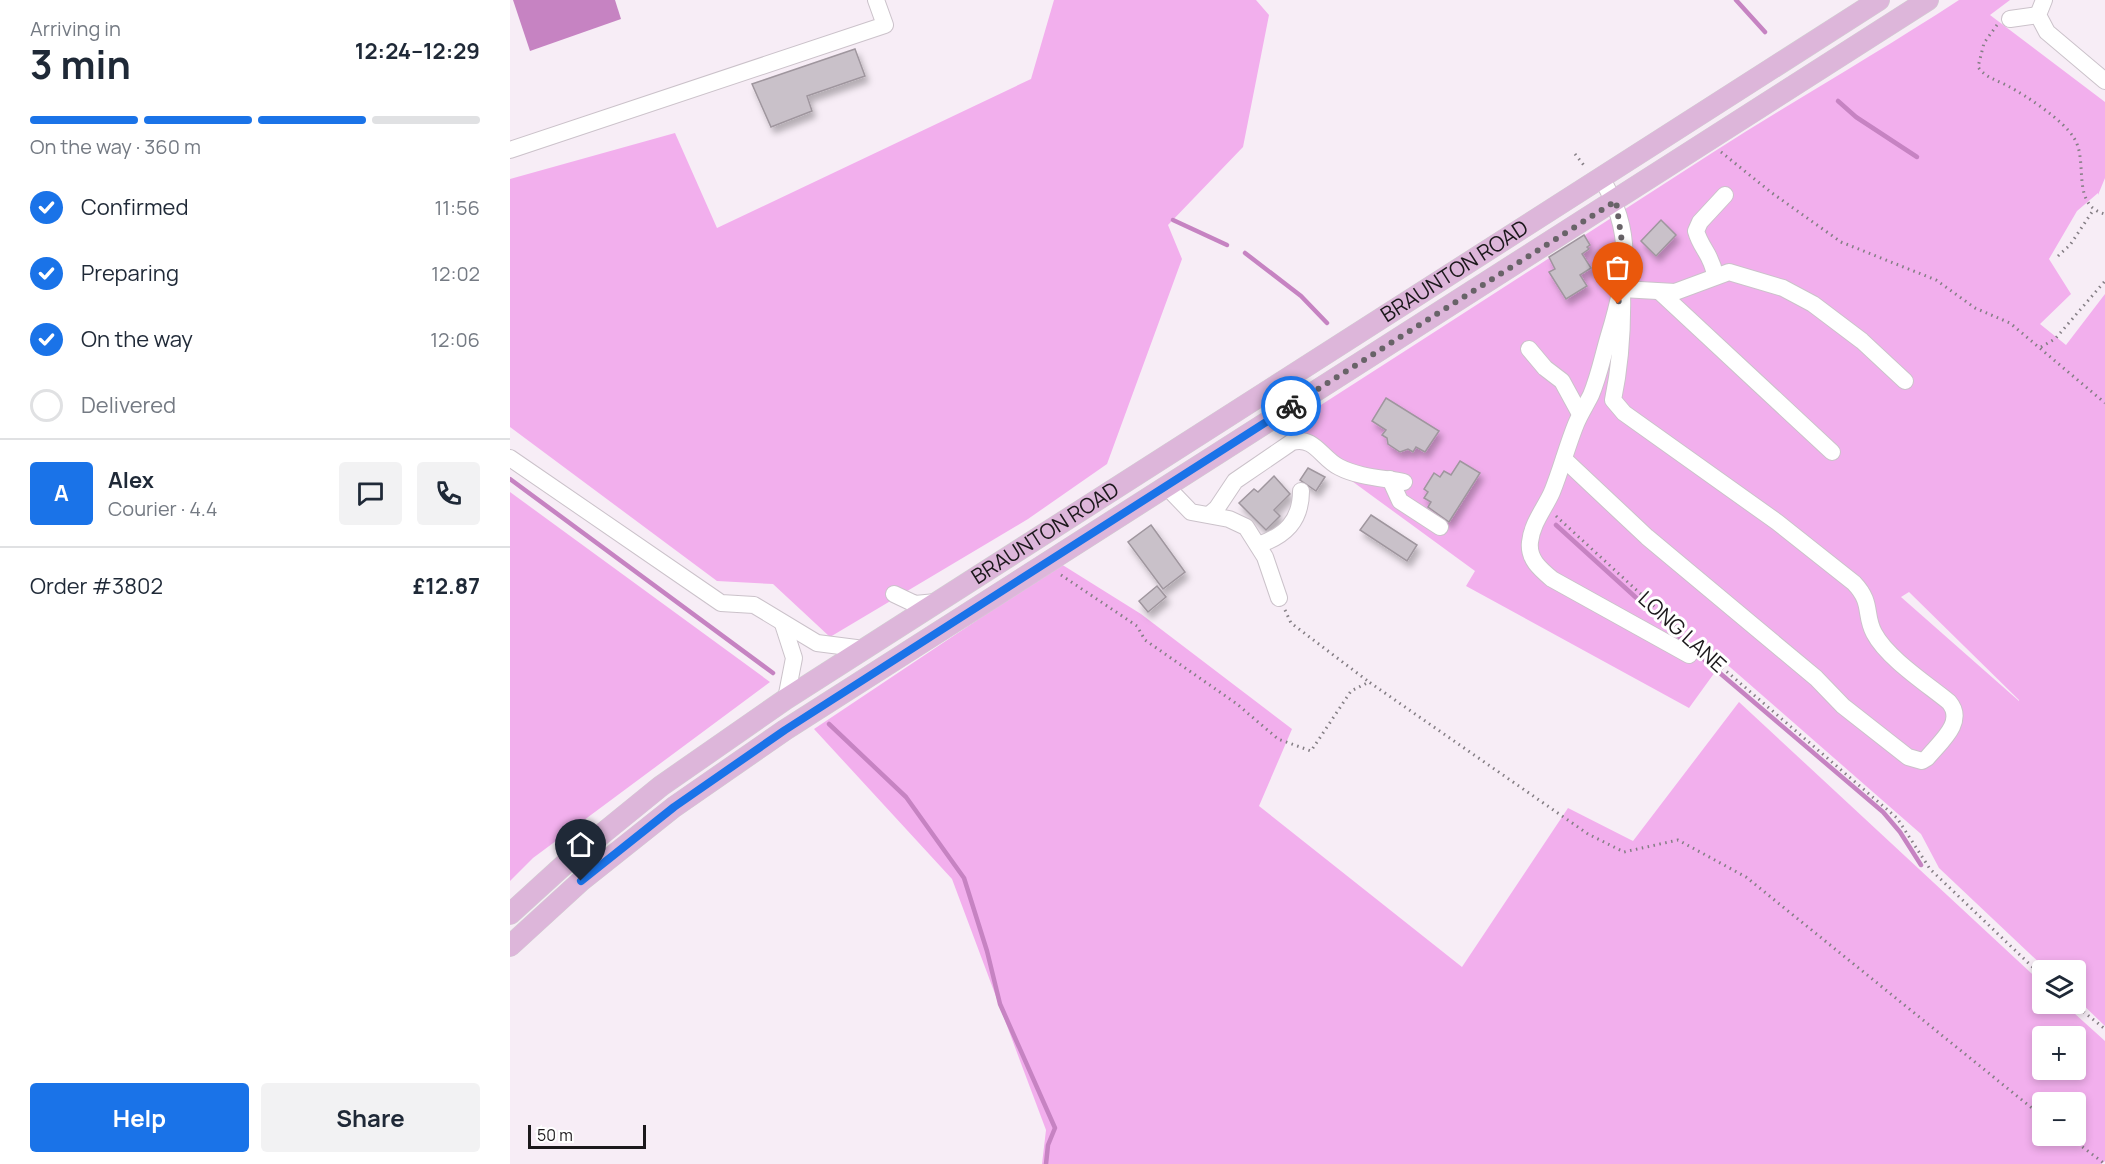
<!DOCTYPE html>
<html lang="en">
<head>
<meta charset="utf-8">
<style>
  body { margin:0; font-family:Manrope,sans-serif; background:#f2f2f3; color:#1f2937; height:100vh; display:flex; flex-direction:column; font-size:22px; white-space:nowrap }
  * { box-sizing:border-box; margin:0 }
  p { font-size:20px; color:#747a83 }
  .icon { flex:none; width:33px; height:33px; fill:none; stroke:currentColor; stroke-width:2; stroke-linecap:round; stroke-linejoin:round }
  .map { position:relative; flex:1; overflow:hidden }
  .details { display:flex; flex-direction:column; background:#fff; width:510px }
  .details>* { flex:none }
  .controls { position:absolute; left:1522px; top:960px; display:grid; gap:12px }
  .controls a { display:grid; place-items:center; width:54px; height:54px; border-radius:6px; background:#fff; box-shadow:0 3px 9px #0003; font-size:30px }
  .scale { position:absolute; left:18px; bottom:15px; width:118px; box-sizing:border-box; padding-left:6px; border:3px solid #1b181b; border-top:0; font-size:16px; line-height:21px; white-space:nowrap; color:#1b181b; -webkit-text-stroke:4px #fff; paint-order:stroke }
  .pin { position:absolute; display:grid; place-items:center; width:51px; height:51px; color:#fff; margin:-62px -26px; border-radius:50% 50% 50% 0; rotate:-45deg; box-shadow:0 0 6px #0007 }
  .pin .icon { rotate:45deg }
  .courier { position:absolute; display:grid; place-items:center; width:60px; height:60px; margin:-30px; border:4px solid #1a73e8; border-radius:50%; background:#fff; color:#222; box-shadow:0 2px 8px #0007 }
  .overview em { font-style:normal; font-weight:700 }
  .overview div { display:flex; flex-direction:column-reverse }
  .overview { display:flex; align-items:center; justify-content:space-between; height:102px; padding:0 30px }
  h1 { font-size:39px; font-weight:700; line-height:45px }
  .bar { display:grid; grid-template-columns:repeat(4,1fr); gap:9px 6px; align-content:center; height:72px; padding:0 30px }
  .bar i { height:8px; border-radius:4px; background:#e0e1e3 }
  .bar .current { background:#1a73e8 }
  .bar p { grid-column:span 4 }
  .line { display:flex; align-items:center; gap:15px; padding:0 30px; border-top:2px solid #e0e1e3 }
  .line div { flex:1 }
  .round { display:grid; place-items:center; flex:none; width:63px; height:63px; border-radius:6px; background:#f2f2f3 }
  ol { padding:0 30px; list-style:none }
  li { display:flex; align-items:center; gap:18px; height:66px }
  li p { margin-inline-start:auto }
  li .icon { padding:6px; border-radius:50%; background:#1a73e8; color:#fff; stroke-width:4 }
  li:last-child { color:#747a83 }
  li i { width:33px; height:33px; border:3px solid #e0e1e3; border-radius:50% }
  .primary-button { display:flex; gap:12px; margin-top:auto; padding:12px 30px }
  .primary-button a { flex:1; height:69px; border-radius:6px; background:#1a73e8; color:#fff; font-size:24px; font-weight:700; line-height:69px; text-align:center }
  .primary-button a+a { background:#f2f2f3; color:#1f2937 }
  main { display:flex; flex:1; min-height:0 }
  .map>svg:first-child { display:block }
</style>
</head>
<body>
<main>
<section class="details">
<div class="overview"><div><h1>3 min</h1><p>Arriving in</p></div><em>12:24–12:29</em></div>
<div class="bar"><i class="current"></i><i class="current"></i><i class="current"></i><i></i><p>On the way · 360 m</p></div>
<ol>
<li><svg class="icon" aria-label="check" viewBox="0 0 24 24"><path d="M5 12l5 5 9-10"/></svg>Confirmed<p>11:56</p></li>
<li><svg class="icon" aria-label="check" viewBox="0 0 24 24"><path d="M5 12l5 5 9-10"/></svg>Preparing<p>12:02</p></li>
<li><svg class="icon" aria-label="check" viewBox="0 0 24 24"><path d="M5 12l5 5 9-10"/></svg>On the way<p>12:06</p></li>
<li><i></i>Delivered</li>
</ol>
<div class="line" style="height:108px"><b class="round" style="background:#1a73e8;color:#fff">A</b><div><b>Alex</b><p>Courier · 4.4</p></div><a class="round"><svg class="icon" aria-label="chat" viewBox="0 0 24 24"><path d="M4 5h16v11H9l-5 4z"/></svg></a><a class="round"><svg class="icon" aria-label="phone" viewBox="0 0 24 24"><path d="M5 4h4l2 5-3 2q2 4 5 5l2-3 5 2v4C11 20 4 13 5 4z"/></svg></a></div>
<div class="line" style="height:78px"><div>Order #3802</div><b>£12.87</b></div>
<div class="primary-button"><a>Help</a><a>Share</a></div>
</section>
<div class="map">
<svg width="1595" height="1164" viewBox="0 0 1595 1164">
  <defs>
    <filter id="shadow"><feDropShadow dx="3.5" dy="6" stdDeviation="3" flood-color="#0004"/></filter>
  </defs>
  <rect width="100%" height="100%" fill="#f7edf6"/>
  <g fill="#f2afed" fill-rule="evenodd">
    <polygon points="544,0 746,0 759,15 733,147 658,225 672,259 597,464 518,519 320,637 263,584 207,581 0,427 0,179 165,133 207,228 521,79"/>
    <path d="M1449,0H1500L1480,15L1595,102V178L1588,195V193L1567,211L1539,259L1561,294L1530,324L1556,345L1595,294V1026L1566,998V970H1537L1429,868L1411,834L1213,661L1179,708L956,586L965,571L772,430C916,338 1059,245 1202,153C1283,101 1368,53 1449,0ZM1399,592L1509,700V701L1391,597Z"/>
    <polygon points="0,492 260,682 23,858 0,881"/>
    <path d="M551,564L631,614L782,729L749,806L952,967L1058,808L1123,841L1229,702L1533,984V1004H1554L1595,1041V1161L1591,1164H532L536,1130L442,879L304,729ZM1533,1036H1566V1070H1533ZM1533,1102H1566V1136H1533Z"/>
  </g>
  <polygon fill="#c683c2" points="3,0 105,0 111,19 20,51"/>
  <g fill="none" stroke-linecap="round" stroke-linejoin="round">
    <g stroke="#c683c2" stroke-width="4.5">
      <polyline points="1226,0 1255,32"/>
      <polyline points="1328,101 1346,117 1407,157"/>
      <polyline points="663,220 717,245"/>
      <polyline points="735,253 791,296 817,323"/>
      <polyline points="0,479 263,673"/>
      <polyline points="1046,525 1198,663 1373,812 1390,832 1411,865"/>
      <polyline points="319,724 396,797 454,878 477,951 490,1004 545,1128 538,1145 536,1164"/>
    </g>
  </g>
  <g fill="#c9c1c9" stroke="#9f969e" stroke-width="1.5" filter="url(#shadow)">
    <polygon points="345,49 355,76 297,96 302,111 261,127 242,84"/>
    <polygon points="1151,220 1166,235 1146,256 1131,241"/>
    <polygon points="1074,235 1080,245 1077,247 1079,249 1072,254 1081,268 1070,275 1077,286 1056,299 1039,272 1045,269 1039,257"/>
    <polygon points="876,398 929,431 915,452 906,447 903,452 898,449 890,452 878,444 877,438 872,435 876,430 862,421"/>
    <polygon points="950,461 970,473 939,522 918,507 921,502 914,498 918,492 914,489 924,473 930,477 934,471 941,475"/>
    <polygon points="798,468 815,477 806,491 790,480"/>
    <polygon points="764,476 780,494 764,510 770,516 756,530 729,503 744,489 748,492"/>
    <polygon points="861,515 907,545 897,561 850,530"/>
    <polygon points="641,525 675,572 653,589 618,542"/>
    <polygon points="647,586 656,597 638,612 629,601"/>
  </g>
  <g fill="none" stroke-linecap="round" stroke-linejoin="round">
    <defs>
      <g id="minor">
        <polyline points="1534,0 1528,15 1537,32 1595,81"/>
        <polyline points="1500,19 1528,15"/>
        <polyline points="0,150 375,25 366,0"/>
        <path d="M1091,178C1125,232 1117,276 1099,335C1093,355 1089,376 1081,395C1076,405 1070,414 1066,424C1057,446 1051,470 1042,492C1035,508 1022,523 1020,542C1018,559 1030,569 1042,579L1179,655"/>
        <path d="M1205,275C1201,253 1191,249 1186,231L1190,222L1215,195"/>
        <polyline points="1112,289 1165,292 1219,272 1273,288 1303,304 1352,341 1395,381"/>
        <polyline points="1151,293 1322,452"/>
        <polyline points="1019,349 1035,368 1052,381 1070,414"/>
        <polyline points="0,458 211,603 244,605 307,643 354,649"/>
        <path d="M1054,459L1137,537L1306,678L1333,706L1398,757L1412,761L1417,758C1430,742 1456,722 1439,702C1417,684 1377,658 1364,633C1354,614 1363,603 1344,583L1267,522L1114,413L1103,400C1111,362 1113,328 1112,289"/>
        <polyline points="880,479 890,501 930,527"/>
        <polyline points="656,486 681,512 719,519 736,527 755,557 769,598"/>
        <path d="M700,514L707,508L725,481L782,442C805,436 811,458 829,467C848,477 873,478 894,482"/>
        <path d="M748,545C775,536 791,521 791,491"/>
        <polyline points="384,594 405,604 426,602"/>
        <polyline points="273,624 284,658 276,699"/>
      </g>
      <g id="major">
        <path id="s1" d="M0,914L55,864L151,786L276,699L1369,0"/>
        <polyline points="0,946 71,881 164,807 275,730 1418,0"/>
      </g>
    </defs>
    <use href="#minor" stroke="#cbc2ca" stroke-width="18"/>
    <use href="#major" stroke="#d1d1d1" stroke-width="22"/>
    <g stroke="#847e84" stroke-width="3" stroke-dasharray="1.5 4.5" stroke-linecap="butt">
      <path d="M1487,25L1474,43L1468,67C1476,78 1487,80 1498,86C1517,96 1554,121 1564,138C1579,161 1560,205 1595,214"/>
      <polyline points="1211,152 1262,193 1331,242 1426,280 1465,308 1500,323 1595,403"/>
      <polyline points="1065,154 1076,168"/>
      <polyline points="1548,256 1560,245 1584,209"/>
      <polyline points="1531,347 1545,339 1595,281"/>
      <polyline points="1046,516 1171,631"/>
      <polyline points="551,575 627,626 635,640 727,704 768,739 801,751 841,691 859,682 1078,834 1114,852 1168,840 1236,877 1533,1117"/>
      <polyline points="775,610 781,623 859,682"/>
      <polyline points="1194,652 1387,818 1420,869 1533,977"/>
      <polyline points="1564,1004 1595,1029"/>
      <polyline points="1558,1136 1595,1164"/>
    </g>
    <use href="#minor" stroke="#fff" stroke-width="16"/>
    <use href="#major" stroke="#ddb6da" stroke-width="21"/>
  </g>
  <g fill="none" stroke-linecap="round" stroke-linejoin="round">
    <polyline stroke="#686368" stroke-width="6" stroke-dasharray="0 10.8" points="781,406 1106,201 1116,270 1108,304"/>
    <polyline stroke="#1a73e8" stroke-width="8" points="71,881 164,807 275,730 781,406"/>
  </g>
  <g text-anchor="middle" stroke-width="6" stroke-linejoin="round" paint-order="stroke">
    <g font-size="21" fill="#1b181b" stroke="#fff">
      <text dy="7" stroke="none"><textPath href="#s1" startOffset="1144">BRAUNTON ROAD</textPath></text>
      <text dy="7" stroke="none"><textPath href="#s1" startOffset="658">BRAUNTON ROAD</textPath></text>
      <text transform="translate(1172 632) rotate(42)" y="7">LONG LANE</text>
    </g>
  </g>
</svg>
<div class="controls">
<a><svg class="icon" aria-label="layers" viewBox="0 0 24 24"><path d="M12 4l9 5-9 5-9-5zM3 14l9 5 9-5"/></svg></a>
<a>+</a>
<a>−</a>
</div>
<div class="scale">50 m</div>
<div class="pin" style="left:1108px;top:304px;background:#ea580c"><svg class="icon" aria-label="bag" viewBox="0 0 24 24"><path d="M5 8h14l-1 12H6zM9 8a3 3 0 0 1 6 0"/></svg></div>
<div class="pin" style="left:71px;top:881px;background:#1f2937"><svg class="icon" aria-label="home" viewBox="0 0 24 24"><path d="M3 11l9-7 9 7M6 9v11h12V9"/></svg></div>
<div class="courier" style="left:781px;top:406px"><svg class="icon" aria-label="bike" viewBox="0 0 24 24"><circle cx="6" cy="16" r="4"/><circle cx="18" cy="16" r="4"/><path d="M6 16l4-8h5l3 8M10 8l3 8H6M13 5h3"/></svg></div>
</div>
</main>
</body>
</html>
